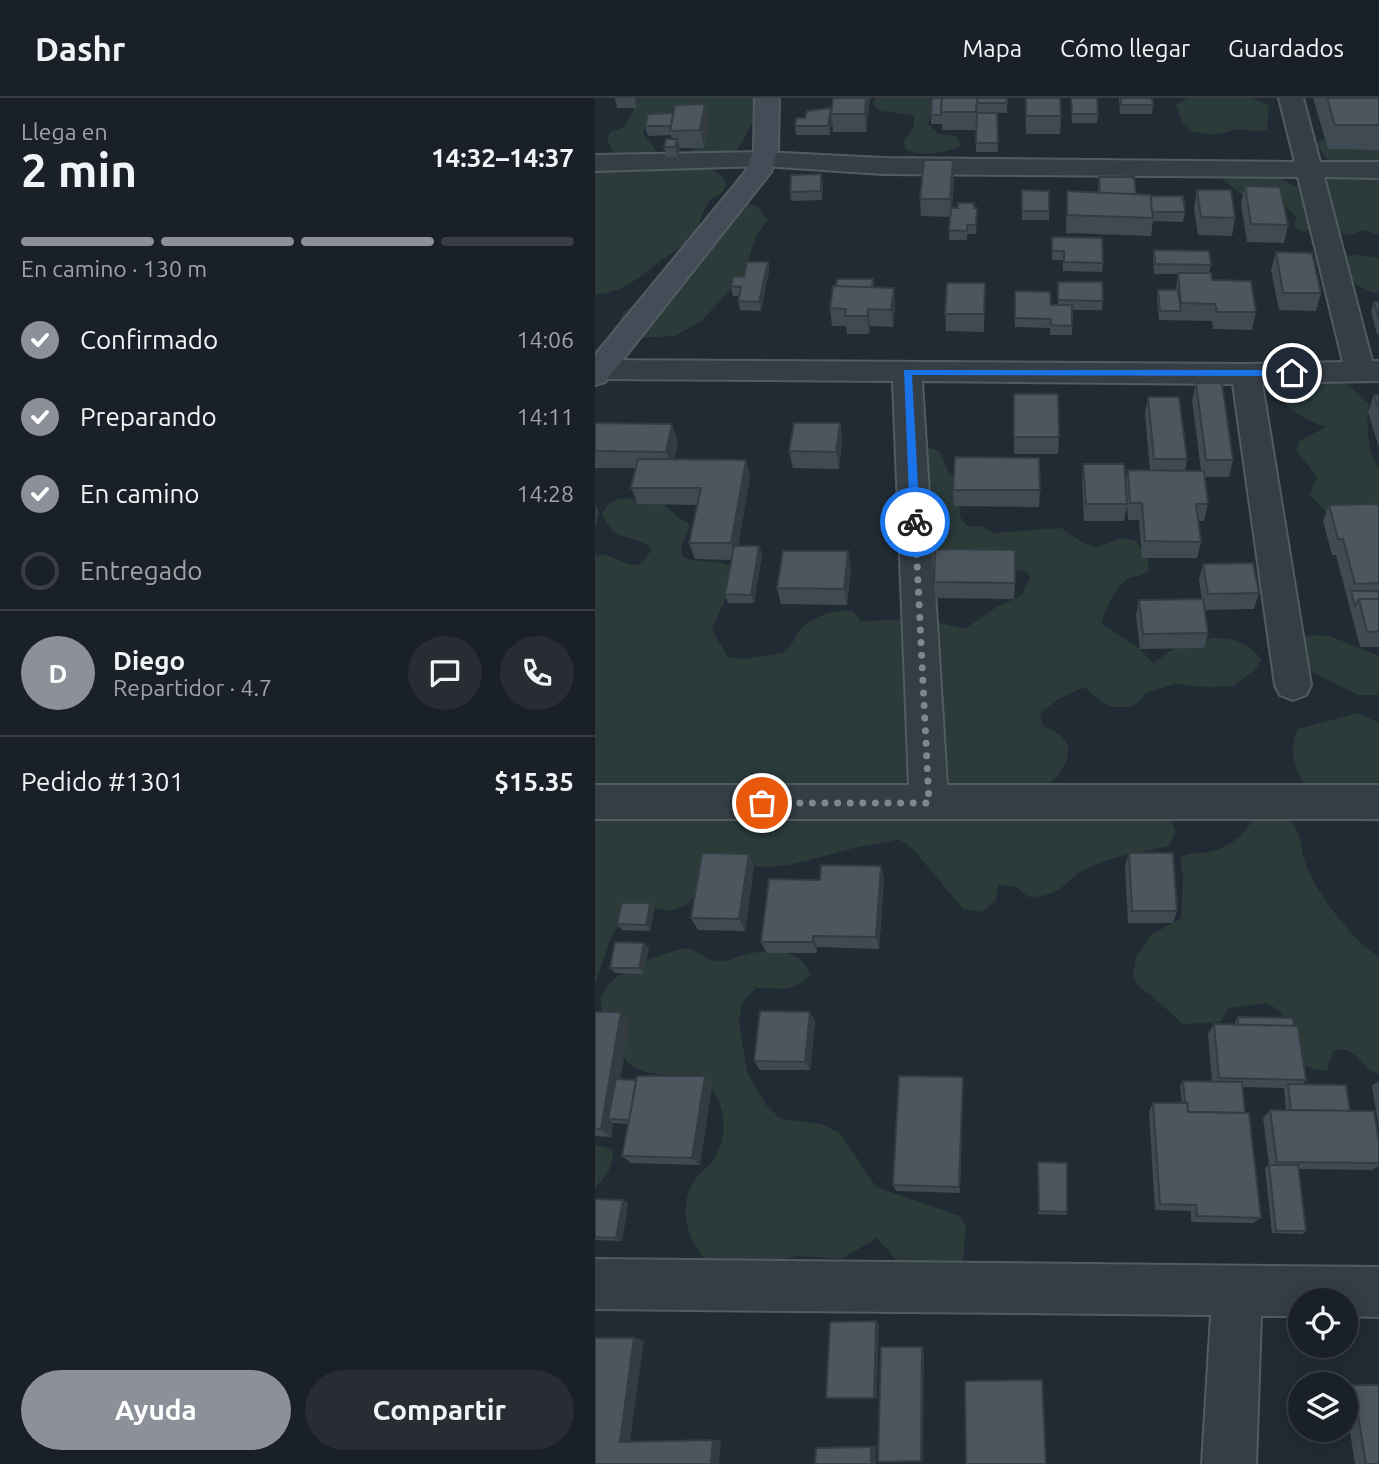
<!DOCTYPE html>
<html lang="es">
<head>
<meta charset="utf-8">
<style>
  body { margin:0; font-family:Ubuntu,sans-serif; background:#272d33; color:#f1f3f6; height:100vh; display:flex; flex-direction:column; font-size:26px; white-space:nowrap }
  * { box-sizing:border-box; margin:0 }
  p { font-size:23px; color:#9fa3a7 }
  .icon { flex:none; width:38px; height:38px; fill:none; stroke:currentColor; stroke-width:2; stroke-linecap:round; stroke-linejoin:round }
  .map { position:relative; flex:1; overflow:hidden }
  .side { display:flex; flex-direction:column; background:#1a2027; width:595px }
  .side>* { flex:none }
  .fabs { position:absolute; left:693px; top:1190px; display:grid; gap:14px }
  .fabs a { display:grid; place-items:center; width:70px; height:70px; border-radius:50%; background:#1a2027; box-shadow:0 4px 18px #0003,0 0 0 2px #383e44; font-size:35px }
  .pin { position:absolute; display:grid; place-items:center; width:60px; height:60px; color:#fff; margin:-30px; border:4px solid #fff; border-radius:50%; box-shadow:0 2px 7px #0007 }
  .courier { position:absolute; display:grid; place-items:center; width:70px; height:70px; margin:-35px; border:5px solid #1a73e8; border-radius:50%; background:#fff; color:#222; box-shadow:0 2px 9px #0007 }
  .head em { font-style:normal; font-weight:700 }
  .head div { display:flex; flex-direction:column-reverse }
  .head { display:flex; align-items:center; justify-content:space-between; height:119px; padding:0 21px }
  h1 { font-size:46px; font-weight:700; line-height:52px }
  .bar { display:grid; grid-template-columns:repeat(4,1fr); gap:10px 7px; align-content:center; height:84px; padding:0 21px }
  .bar i { height:9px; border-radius:5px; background:#383e44 }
  .bar .selected { background:#8c9099 }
  .bar p { grid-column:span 4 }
  .line { display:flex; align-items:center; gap:18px; padding:0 21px; border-top:2px solid #383e44 }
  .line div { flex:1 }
  .round { display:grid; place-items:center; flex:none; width:74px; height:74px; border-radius:37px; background:#272d33 }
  ol { padding:0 21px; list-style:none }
  li { display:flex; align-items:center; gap:21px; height:77px }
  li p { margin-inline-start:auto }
  li .icon { padding:7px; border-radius:50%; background:#8c9099; color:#fff; stroke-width:4 }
  li:last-child { color:#9fa3a7 }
  li i { width:38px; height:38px; border:4px solid #383e44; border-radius:50% }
  .primary-button { display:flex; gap:14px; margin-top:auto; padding:14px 21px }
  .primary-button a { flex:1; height:80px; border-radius:42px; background:#8c9099; color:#fff; font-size:28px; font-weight:700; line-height:80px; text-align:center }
  .primary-button a+a { background:#272d33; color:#f1f3f6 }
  header { display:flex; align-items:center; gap:42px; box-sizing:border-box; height:98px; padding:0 35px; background:#1a2027; border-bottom:2px solid #383e44 }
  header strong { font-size:33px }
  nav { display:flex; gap:38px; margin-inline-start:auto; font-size:24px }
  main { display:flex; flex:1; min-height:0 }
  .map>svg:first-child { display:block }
</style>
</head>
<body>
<header>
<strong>Dashr</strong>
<nav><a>Mapa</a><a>Cómo llegar</a><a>Guardados</a></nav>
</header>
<main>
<section class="side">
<div class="head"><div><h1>2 min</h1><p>Llega en</p></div><em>14:32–14:37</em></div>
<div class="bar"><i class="selected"></i><i class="selected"></i><i class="selected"></i><i></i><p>En camino · 130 m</p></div>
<ol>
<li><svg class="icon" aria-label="check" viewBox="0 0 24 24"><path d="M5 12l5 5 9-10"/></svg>Confirmado<p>14:06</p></li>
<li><svg class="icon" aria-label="check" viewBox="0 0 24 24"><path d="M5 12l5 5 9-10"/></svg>Preparando<p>14:11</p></li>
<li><svg class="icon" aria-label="check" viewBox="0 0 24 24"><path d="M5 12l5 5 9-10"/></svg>En camino<p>14:28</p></li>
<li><i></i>Entregado</li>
</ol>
<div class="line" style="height:126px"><b class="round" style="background:#8c9099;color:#fff">D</b><div><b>Diego</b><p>Repartidor · 4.7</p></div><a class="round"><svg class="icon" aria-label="chat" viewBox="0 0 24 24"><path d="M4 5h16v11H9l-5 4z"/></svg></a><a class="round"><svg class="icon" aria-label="phone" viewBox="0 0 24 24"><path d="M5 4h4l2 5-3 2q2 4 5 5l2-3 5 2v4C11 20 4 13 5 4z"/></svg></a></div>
<div class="line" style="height:91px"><div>Pedido #1301</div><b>$15.35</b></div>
<div class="primary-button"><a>Ayuda</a><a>Compartir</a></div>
</section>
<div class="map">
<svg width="784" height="1366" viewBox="0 0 784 1366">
  <rect width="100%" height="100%" fill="#222b34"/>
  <g fill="#2a3b3a">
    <path d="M45,0H171L143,51L138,55L95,61L101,36L52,25L48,35L64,58C86,62 117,64 131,84C130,98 120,96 113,105C107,114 104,128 100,139L146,106L161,107L173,122L161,138L155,156L154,167L147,180L106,223L80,238L39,240L24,228L27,216L53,194L92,147C54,164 43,192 0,197V58L35,60L18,53L12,43L15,34L29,29Z"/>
    <path d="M280,0H351L338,6L333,26L344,36L360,38L365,44L364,49C348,55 325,60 310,50L309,42L319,29V17L285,13L278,6Z"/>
    <polygon points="593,0 657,0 674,8 672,31 664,34 644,31 618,37 598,34 587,23 581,7"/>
    <polygon points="729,40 784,43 784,137 770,132 755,137 721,128 709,134 699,129 701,119 692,110 652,100 629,83 628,76 682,79 700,88 727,82 734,64 721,46"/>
    <polygon points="762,157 784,160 784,195 777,194 755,184 749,158"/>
    <path d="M726,279L752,286L774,306C771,322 772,357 784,369V428L733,415L715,397L722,379L702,353L704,343L731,329C713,322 694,315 685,296L693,291Z"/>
    <path d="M326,347L344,353L353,373L366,386L365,419L372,428H387L399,435L466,430L488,445L501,449L527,440L541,443L552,458L554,470C549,481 539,476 531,482C521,490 508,514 507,526L545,551L558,565C569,558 583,546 596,543C622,537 649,538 666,561L660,572L638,588L612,589L580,586L551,595L542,606L534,609H518L507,604L489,589L462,602L445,616L448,628C493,646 469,672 445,696V711L456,722H474L490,716L575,717L580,734L574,748C547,754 521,757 495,769C467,781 471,799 433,799L422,789L403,787L401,803L386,814L368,811L318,751L304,741C288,745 271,747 255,751C219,760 184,775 146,766L104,792L93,806L76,813L46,808C12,830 13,853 0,887V458C20,450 41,487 56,451C47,440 37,442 25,437C16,434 11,423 7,416C15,398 29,400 45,402C52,403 61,402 67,406C77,412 83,421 95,426L87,447V458C100,466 119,461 134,467C144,487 122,513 117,532L133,559L149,561L188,555C197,549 199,540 205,532C216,519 241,510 257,513L266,523L330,521L370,531L400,510L427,497L435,479L433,474L336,454Z"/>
    <polygon points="718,537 735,538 784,558 784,597 764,597 721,576 710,566 705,541"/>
    <path d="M763,615L784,625V724C772,724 758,722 746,718C716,708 686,661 703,631Z"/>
    <path d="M659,719H692C710,737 703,747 712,769C722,797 759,843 784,859V976C765,971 761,944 738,953L732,972C696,975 705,944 692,922C687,914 679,909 671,905L634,910L625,924L588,926L557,898L542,887L538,878L541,859L556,837L586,820L588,778L585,760C593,755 597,756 606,755C630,753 649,739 659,719Z"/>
    <path d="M91,850C103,851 109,862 121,863C129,865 135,861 142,859C166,851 207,847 215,877C199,895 182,890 161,890L147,904L144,924L152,974L172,1008L186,1021L226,1026L245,1035L281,1089L365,1118L371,1127L367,1175L319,1182L282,1140L246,1161L202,1158L180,1165L118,1171C94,1147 79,1110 102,1079C106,1073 113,1070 117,1064C138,1035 129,997 104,976C85,978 40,980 29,959C26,951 25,941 21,934C15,924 6,917 6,905C7,874 66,856 91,850Z"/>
    <path d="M0,1047L17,1051C20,1068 11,1078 0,1090Z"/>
  </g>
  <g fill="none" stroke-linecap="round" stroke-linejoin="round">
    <defs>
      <g id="street">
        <polygon points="684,0 708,0 725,64 784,64 784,80 729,79 777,263 784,263 784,283 667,285 716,587 711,597 698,602 685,597 680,587 638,286 327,283 352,687 784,687 784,721 0,721 0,687 314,687 298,283 4,281 0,280 0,262 651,266 748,264 703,79 288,76 168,68 0,73 0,57 168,54 288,60 700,64"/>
        <polygon points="0,1161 784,1169 784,1219 751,1218 751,1202 705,1202 705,1218 666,1218 661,1366 607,1366 616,1217 0,1211"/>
      </g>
      <polygon id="secondary" points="160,0 184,0 183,51 176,74 10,284 0,287 0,257 151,73 159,51"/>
    </defs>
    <use href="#street" stroke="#535b62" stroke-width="4"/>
    <use href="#secondary" stroke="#535b62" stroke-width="4"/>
    <use href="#street" fill="#353d45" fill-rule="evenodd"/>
    <use href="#secondary" fill="#444d57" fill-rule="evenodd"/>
  </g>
  <g fill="#404a52">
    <polygon points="20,0 43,0 41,10 22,10"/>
    <polygon points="275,0 271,34 238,34 237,23 235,37 201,37 200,28 210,20 236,10"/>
    <polygon points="337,0 412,0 412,15 382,14 402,15 403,54 381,54 381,32 347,32 347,26 336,26"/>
    <polygon points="430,0 465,0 466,18 465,36 431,36"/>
    <polygon points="476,0 502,0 503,16 502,25 477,25"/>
    <polygon points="524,0 557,0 558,7 557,16 525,16"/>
    <polygon points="718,0 784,0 784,52 733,51"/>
    <polygon points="110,6 114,24 109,50 85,50 83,59 71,59 69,49 77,41 76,37 53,38 50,28 78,15"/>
    <polygon points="358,62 359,80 357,110 382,110 381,136 372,136 372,142 354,142 355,119 326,118 325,101"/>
    <polygon points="226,76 228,85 227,102 196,103 195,94"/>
    <polygon points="504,79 541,97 590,114 588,124 558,123 556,138 471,135 472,93 503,94"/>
    <polygon points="650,88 693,127 689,145 652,144 646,106"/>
    <polygon points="427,92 454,113 454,122 427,122"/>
    <polygon points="602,92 640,120 637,138 603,137 599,110"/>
    <polygon points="457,139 508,165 507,174 468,173 468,162 457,162"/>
    <polygon points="559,152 616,167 614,175 617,182 661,214 657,232 618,231 617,223 564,222 562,201 563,192 581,192 583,176 559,176 558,161"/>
    <polygon points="681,154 726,195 721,213 684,212 676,172"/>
    <polygon points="173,164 174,173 166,213 145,212 143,203 144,198 138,198 136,188 149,179"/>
    <polygon points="278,181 279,189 299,190 300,207 298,229 275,228 274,236 252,236 251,228 237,228 235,210"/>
    <polygon points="463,184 508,203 507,212 477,212 477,237 455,237 455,230 420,229 420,193 456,207 463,207"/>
    <polygon points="390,185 389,234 351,233 350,216"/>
    <polygon points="779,204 784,204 784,236 782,236 776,213"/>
    <polygon points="601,285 638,362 634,379 610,379 613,406 609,423 603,423 606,444 602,460 547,460 544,422 533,422 532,407 529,423 489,423 487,383 488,366 530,387 533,372 555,372 550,316 553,299 592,361 590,373 606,373 597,302"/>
    <polygon points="419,296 464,339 463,356 419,356"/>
    <polygon points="779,297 784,297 784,350 773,314"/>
    <polygon points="0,325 83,344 79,361 151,362 155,379 143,448 164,448 167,456 159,505 133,505 130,496 136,462 100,461 94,445 102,407 43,406 36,390 41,370 0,370"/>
    <polygon points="245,325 247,343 244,371 198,370 194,353"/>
    <polygon points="358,392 445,392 444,409 359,408"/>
    <polygon points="784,406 784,549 765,549 741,457 737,457 728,423 734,407"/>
    <polygon points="608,466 664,495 659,511 610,512 613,535 609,550 545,551 541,518 544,502 607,501 604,482"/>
    <polygon points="256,470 252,507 186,506 182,490"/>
    <polygon points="339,484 420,485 419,501 340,500"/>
    <polygon points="534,755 582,813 578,825 533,825 530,768"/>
    <polygon points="159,768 150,833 103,832 96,820"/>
    <polygon points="286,768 289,780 284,851 222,849 222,855 172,855 166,844 225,782"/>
    <polygon points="55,805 59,811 55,833 27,832 22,826"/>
    <polygon points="54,850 48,876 20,875 15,870"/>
    <polygon points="0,914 26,914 35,924 25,981 117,987 105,1067 36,1065 27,1058 33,1026 18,1025 16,1039 0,1038"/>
    <polygon points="643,919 699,928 711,982 707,986 755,1013 784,1044 784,1068 777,1072 703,1071 711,1133 707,1136 677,1135 670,1070 674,1067 668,1020 675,1012 691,1012 689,990 647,989 666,1120 658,1125 596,1124 596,1113 560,1112 554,1013 558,1005 587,1005 585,988 588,983 617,984 613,936 619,926 640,927 640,924"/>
    <polygon points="220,923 215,972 165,972 159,963"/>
    <polygon points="368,979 365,1095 301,1093 298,1087"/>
    <polygon points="782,984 784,984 784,1031 777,988"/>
    <polygon points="443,1064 472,1114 471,1117 443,1116"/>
    <polygon points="0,1101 28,1102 33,1105 27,1143 0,1142"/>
    <polygon points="758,1287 784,1366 760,1366 751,1308 751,1288"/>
    <polygon points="281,1348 281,1366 221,1350 228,1349"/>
  </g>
  <g fill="#343c42">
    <polygon points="39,0 43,0 41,10"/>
    <polygon points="271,0 275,0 271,34 270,16"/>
    <polygon points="110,6 114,24 109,50 105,32"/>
    <polygon points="236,10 237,23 235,37 233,28"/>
    <polygon points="82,41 85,50 83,59 80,49"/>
    <polygon points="358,62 359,80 356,119 355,101"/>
    <polygon points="226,76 228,85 227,102 226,93"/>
    <polygon points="173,164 174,173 166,213 164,204"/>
    <polygon points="299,190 300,207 298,229 296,212"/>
    <polygon points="273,211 275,228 274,236 272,218"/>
    <polygon points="245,325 247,343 244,371 241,354"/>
    <polygon points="77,326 83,344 77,371 71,354"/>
    <polygon points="151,362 155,379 141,462 136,445"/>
    <polygon points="0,404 4,415 0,432"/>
    <polygon points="164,448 167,456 159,505 156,497"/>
    <polygon points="253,453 256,470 252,507 249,491"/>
    <polygon points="154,756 159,768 150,833 144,821"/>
    <polygon points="286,768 289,780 284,851 281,839"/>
    <polygon points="55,805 59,811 55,833 51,827"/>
    <polygon points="218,838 222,849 222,855 218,844"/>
    <polygon points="49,845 54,850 48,876 44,870"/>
    <polygon points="26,914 35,924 19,1021 13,1021 18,1025 16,1039 6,1031"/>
    <polygon points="215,914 220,923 215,972 210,964"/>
    <polygon points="110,978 117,987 105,1067 97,1060"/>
    <polygon points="368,979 368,987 365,1095 364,1089"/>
    <polygon points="28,1102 33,1105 27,1143 21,1140"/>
    <polygon points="281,1223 284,1226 282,1301 279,1300"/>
    <polygon points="39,1240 49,1242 35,1343 25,1344"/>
    <polygon points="327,1249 329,1251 328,1362 326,1363"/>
    <polygon points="118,1342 126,1342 124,1366 116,1366"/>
    <polygon points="281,1348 281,1366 276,1366 276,1349"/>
  </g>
  <g fill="#4b565f" stroke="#343c42" stroke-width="2">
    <polygon points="238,0 271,0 270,16 236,16"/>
    <polygon points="337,0 347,0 346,17 336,17"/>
    <polygon points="347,0 382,0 381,14 346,14"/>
    <rect x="382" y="0" width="30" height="5"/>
    <polygon points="431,0 465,0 466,18 431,18"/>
    <polygon points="476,0 502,0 503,16 477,16"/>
    <polygon points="526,0 557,0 558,7 526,7"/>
    <polygon points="732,0 784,0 784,27 740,27"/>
    <polygon points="110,6 105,32 75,33 80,7"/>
    <polygon points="236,10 233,28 200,28 201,20 210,20 212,13"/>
    <polygon points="78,15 76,28 50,28 53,16"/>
    <polygon points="382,15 402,15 403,45 381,45"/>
    <polygon points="71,41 82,41 80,49 69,49"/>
    <polygon points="329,62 358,62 355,101 325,101"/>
    <polygon points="226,76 226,93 195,94 196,77"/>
    <polygon points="504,79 539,79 541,97 505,95"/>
    <polygon points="650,88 685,89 693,127 656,126"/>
    <polygon points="427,92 454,93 454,113 427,113"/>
    <polygon points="602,92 636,92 640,120 606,119"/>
    <polygon points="472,93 556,97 558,120 472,117"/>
    <polygon points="556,98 588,98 590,114 557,114"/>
    <polygon points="363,105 379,105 379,110 382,110 381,127 372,127 372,133 354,132 356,110 363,110"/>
    <polygon points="457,139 507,140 508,165 469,164 469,153 457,153"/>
    <polygon points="559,152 614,153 616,167 560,166"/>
    <polygon points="681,154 717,155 726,195 688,195"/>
    <polygon points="152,164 173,164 164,204 143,203 146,189 136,188 138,178 149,179"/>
    <polygon points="583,175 616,175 617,182 656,183 661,214 622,214 620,206 586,205"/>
    <polygon points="242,181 278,181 277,189 241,189"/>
    <polygon points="463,184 507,184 508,203 463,202"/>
    <polygon points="352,185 390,185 389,216 350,216"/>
    <polygon points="238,188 299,190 296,212 273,211 272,218 250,218 251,211 235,210"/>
    <polygon points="563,192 583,192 586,213 565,213"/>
    <polygon points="420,193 455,194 456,207 477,207 477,228 456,227 456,221 420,220"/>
    <polygon points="779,204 784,204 784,221"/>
    <polygon points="601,285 627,285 638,362 611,362"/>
    <polygon points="419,296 463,296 464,339 419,339"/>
    <polygon points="779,297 784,297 784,312"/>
    <polygon points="553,299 584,299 592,361 559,361"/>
    <polygon points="0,325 77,326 71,354 0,353"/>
    <polygon points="199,325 245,325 241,354 194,353"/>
    <polygon points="360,359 444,360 445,392 358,392"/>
    <polygon points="43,361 151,362 136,445 94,445 106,390 36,390"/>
    <polygon points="488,366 529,366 532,406 491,406"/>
    <polygon points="533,372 609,373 613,406 601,406 606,444 550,443 547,405 535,405"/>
    <polygon points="784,406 784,485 760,486 748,441 743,441 734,407"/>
    <polygon points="139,448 164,448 156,497 130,496"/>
    <polygon points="340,451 420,452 420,485 339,484"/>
    <polygon points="188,453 253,453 249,491 182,490"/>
    <polygon points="658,465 664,495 613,496 608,466"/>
    <polygon points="756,493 784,493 784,501 764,501 760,508"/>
    <polygon points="608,501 613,535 548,536 544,502"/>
    <polygon points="764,501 784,501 784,533 772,534"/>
    <polygon points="107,755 154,756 144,821 96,820"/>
    <polygon points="534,755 578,755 582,813 537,813"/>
    <polygon points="226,767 286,768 281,839 218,838 218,844 166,844 174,781 225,782"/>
    <polygon points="27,805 55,805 51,827 22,826"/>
    <polygon points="20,844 49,845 44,870 15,870"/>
    <polygon points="165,913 215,914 210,964 159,963"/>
    <polygon points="0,914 26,914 6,1031 0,1031"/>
    <polygon points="643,919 698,920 699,928 643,927"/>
    <polygon points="619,926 703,928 711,982 624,980"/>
    <polygon points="42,978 110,978 97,1060 27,1058"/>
    <polygon points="304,978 368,979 364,1089 298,1087"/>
    <polygon points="21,981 41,982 34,1022 13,1021"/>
    <polygon points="588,983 647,984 650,1015 593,1014 592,1005 590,1005"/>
    <polygon points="693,986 751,987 755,1013 696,1012"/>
    <polygon points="558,1005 592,1005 593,1014 654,1015 666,1120 602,1118 601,1107 565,1106"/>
    <polygon points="675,1012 779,1013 784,1044 784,1065 682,1064"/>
    <polygon points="443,1064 472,1065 472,1114 444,1113"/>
    <polygon points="674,1067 703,1067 711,1133 681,1133"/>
    <polygon points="0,1101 28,1102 21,1140 0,1139"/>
    <polygon points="281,1223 279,1300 231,1300 235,1224"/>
    <polygon points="0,1240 39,1240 25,1344 118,1342 116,1366 0,1366"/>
    <polygon points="286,1249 327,1249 326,1363 283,1364"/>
    <polygon points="447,1282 451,1366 371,1366 370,1283"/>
    <polygon points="758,1287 784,1287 784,1366 771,1366"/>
    <polygon points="276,1349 276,1366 220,1366 221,1350"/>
  </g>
  <polygon fill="#1a73e8" points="309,272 697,272 701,275 697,278 317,277 325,424 320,428 315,424"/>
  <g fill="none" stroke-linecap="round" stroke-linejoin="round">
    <polyline stroke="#7e8790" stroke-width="7" stroke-dasharray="0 12.6" points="167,705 334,705 320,424"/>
  </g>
</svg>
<div class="fabs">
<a><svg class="icon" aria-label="locate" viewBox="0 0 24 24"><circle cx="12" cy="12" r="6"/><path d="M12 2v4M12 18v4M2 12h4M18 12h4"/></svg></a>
<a><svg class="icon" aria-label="layers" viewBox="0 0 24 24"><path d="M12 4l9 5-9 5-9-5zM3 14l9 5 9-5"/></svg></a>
</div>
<div class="pin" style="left:167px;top:705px;background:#ea580c"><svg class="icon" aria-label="bag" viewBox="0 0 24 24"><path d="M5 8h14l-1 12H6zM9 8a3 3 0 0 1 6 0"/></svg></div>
<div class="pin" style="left:697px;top:275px;background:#1f2937"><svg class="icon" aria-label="home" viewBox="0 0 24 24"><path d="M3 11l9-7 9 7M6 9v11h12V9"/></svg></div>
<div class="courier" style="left:320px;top:424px"><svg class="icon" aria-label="bike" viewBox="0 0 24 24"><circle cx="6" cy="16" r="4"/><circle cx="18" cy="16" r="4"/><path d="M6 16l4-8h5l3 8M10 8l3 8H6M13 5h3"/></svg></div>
</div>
</main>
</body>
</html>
